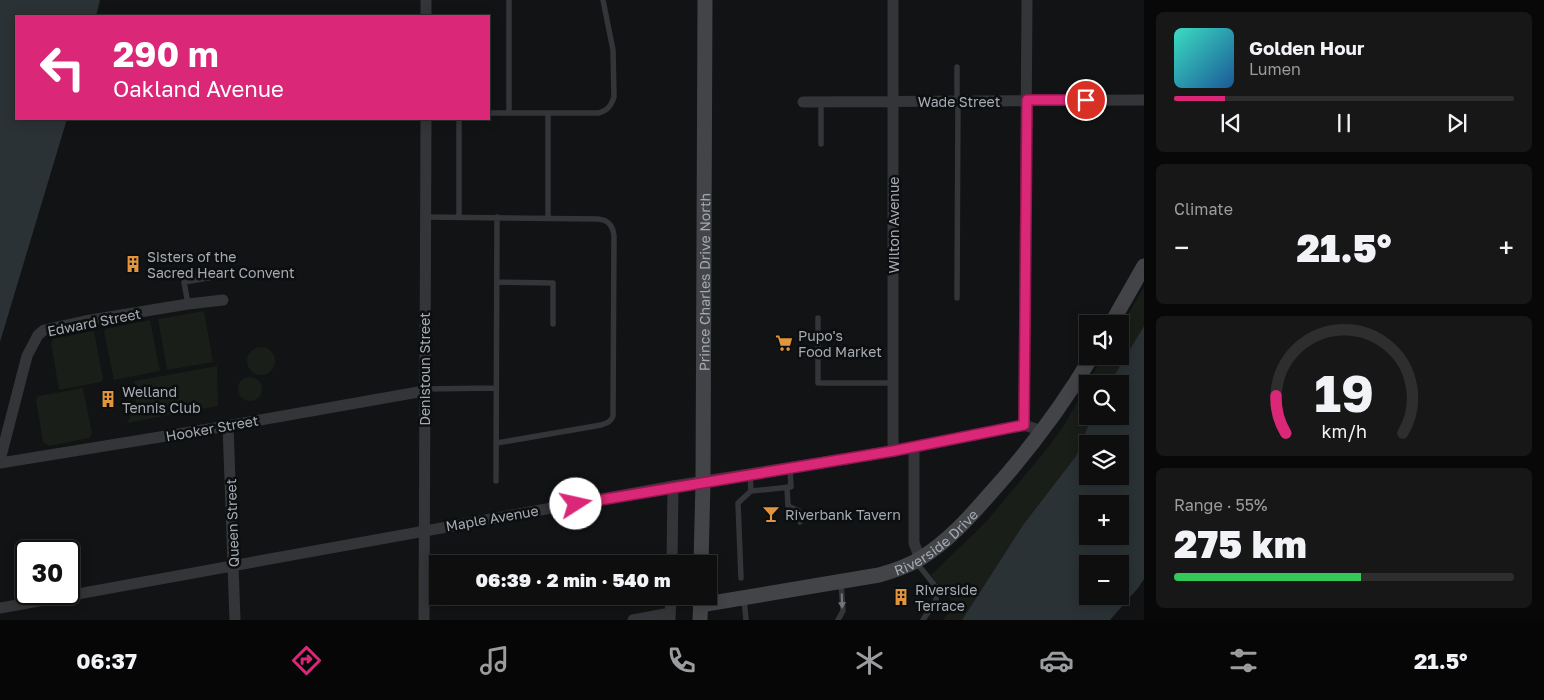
<!DOCTYPE html>
<html lang="en">
<head>
<meta charset="utf-8">
<style>
	:root { --surface:#0e0e0f; --page:#171718; --text:#f1f3f6; --muted:#9b9c9e; --line:#2e2e2f; --accent:#db2777 }
	body { margin:0; font-family:"Golos Text",sans-serif; background:var(--page); color:var(--text); height:100vh; display:flex; flex-direction:column; font-size:19px; white-space:nowrap }
	* { box-sizing:border-box; margin:0 }
	p { font-size:16px; color:var(--muted) }
	.icon { flex:none; width:28px; height:28px; fill:none; stroke:currentColor; stroke-width:2; stroke-linecap:round; stroke-linejoin:round }
	.map { position:relative; flex:1; overflow:hidden }
	.details { display:flex; flex-direction:column; gap:12px; padding:12px; background:#080808; width:400px }
	.details>* { flex:none }
	.top-card { position:absolute; left:15px; top:15px; width:475px; height:105px; border-radius:0px; box-shadow:0 2px 12px #0003,0 0 0 1px var(--line); background:#db2777; color:#fff; overflow:hidden }
	.fabs { position:absolute; left:1079px; top:315px; display:grid; gap:10px }
	.fabs a { display:grid; place-items:center; width:50px; height:50px; border-radius:0px; background:var(--surface); box-shadow:0 2px 12px #0003,0 0 0 1px var(--line); font-size:25px }
	.speed { position:absolute; left:15px; top:540px; display:flex; gap:10px; font-size:25px; font-weight:700; text-align:center }
	.speed>* { display:grid; place-content:center; width:65px; height:65px; border-radius:50%; background:var(--surface); box-shadow:0 2px 12px #0003,0 0 0 1px var(--line); line-height:1 }
	.speed .limit { border:2px solid #111; border-radius:8px; background:#fff; color:#111 }
	.pin { position:absolute; display:grid; place-items:center; width:42px; height:42px; color:#fff; margin:-21px; border:2px solid #fff; border-radius:50%; box-shadow:0 1px 5px #0007 }
	.me { position:absolute; width:55px; margin:-28px; rotate:80deg; stroke-linejoin:round; filter:drop-shadow(0 0 4px #0008) }
	.turn { display:flex; align-items:center; gap:18px; height:105px; padding:0 15px; font-size:22px }
	.turn .icon { width:65px; height:65px; stroke-width:2.5 }
	.turn b { display:block; font-size:35px; line-height:42px }
	.big { font-size:38px; font-weight:800; line-height:1.1 }
	.details .widget { flex:1; display:flex; flex-direction:column; justify-content:center; gap:8px; min-width:0; padding:0 18px; border-radius:8px; background:var(--page) }
	.details .dial { align-items:center; gap:0 }
	.dial svg { height:130px; overflow:visible; fill:none; stroke:var(--line); stroke-width:7; stroke-linecap:round; text-anchor:middle }
	.dial text { fill:var(--text); stroke:none }
	.song { display:flex; align-items:center; gap:15px }
	.cover { width:60px; height:60px; border-radius:8px; background:linear-gradient(135deg,hsl(170 70% 55%),hsl(210 70% 35%)) }
	.played { height:5px; border-radius:2px; background:linear-gradient(90deg,var(--accent) 15%,var(--line) 15%) }
	.keys { display:flex; justify-content:space-around; direction:ltr }
	.heat { display:flex; justify-content:space-between; align-items:center; font-size:28px; direction:ltr }
	.charge { height:8px; border-radius:4px; background:linear-gradient(90deg,#34c759 55%,var(--line) 0) }
	.trip { position:absolute; left:429px; top:555px; width:288px; height:50px; border-radius:0px; background:var(--surface); box-shadow:0 2px 12px #0003,0 0 0 1px var(--line); font-weight:800; line-height:50px; text-align:center }
	.menu { display:flex; height:80px; justify-content:space-around; align-items:center; background:#060606; color:var(--muted) }
	.menu .icon { width:35px; height:35px }
	.menu .active { color:var(--accent) }
	.menu b { font-size:22px; color:var(--text) }
	main { display:flex; flex:1; min-height:0 }
	.map>svg:first-child { display:block }
	.green { fill:#191e19 }
	.water { fill:#2a3236; fill-rule:evenodd }
	.lines { fill:none; stroke-linecap:round; stroke-linejoin:round }
	.lane { stroke:#343538; stroke-width:5.5 }
	.street { stroke:#343538; stroke-width:11 }
	.secondary { stroke:#424448; stroke-width:15 }
	.oneway { fill:#72767c }
	.route-casing { stroke:#8e194d; stroke-width:12 }
	.route { stroke:#db2777; stroke-width:9 }
	.labels { text-anchor:middle; dominant-baseline:central; stroke-width:5; stroke-linejoin:round; paint-order:stroke }
	.street-label { font-size:14px; fill:#a5abb3; stroke:#0d0e0f }
	.poi-label { font-size:14px; fill:#a5abb3; stroke:#0d0e0f; text-anchor:start }
</style>
</head>
<body>
<main>
<div class="map">
<svg width="1144" height="620" viewBox="0 0 1144 620">
	<rect width="100%" height="100%" fill="#121314"/>
	<path class="green" d="M1144,287V326L1109,384H1088V416H1092L1076,456L1023,525L962,620H943L954,604L931,575L986,522L1050,445L1063,427L1103,356H1120V328Z
		M204,311L213,362L167,370L158,319Z
		M150,320L160,371L114,380L104,332L105,329Z
		M94,331L103,379L101,382L59,390L51,343L53,339Z
		M247 361a14 14 0 1 1 28 0a14 14 0 1 1-28 0Z
		M217,366L218,406L127,423C134,409 140,397 134,381Z
		M238 389a12 12 0 1 1 24 0a12 12 0 1 1-24 0Z
		M83,388L92,433L89,438L49,446L43,442L36,400L38,396Z"/>
	<path class="water" d="M0,0H100L96,16H16V119H67L0,342Z
		M1144,326V579L1138,588L1110,620H962L1023,525L1076,456L1092,416H1120V384H1109ZM1088,444H1120V476H1088ZM1088,504H1120V536H1088ZM1088,564H1120V596H1088Z"/>
	<g class="lines">
		<path class="lane" d="M957,101V67
			M821,102V144
			M489,113H599C608,110 611,106 614,97L613,50L603,0
			M509,113V0
			M459,119V217
			M425,217L598,219C609,220 613,226 614,236L613,416C611,422 607,423 601,425L497,443
			M548,217V113
			M497,282L553,283V324
			M957,298L958,101
			M188,304L184,282L232,274
			M818,318V383H893
			M424,389L496,388
			M750,474L751,491L791,487L790,468
			M496,481L497,217
			M787,487L788,506L799,511L800,522
			M915,561L937,588L936,600L923,620
			M741,578L738,503L751,491
			M744,598L746,620
			M838,620L843,611L841,582"/>
		<path class="street" d="M426,16V0
			M803,102L1144,100
			M228,425L235,620
			M1024,425L1027,0
			M914,447V543L920,559
			M893,451V0
			M0,460L27,356L38,335L44,330L85,321L188,304L223,300
			M0,463L215,428L424,391
			M672,564L673,486
			M0,608L673,486L893,451L1024,425L1042,431
			M670,619L671,596
			M424,620L426,119
			M633,620L670,613"/>
		<g class="secondary">
			<path d="M1111,324L1144,266"/>
			<path id="s1" d="M701,564L703,482L705,0"/>
			<path id="s2" d="M700,605L879,575C893,571 909,566 921,558C947,542 968,519 988,496C1027,453 1062,407 1092,356"/>
			<path d="M700,620L701,596"/>
		</g>
	</g>
	<defs><path id="oneway-solid" d="M-6-.8H1V-3.2L6.5 0L1 3.2V.8H-6Z" transform="scale(1.25)"/></defs>
	<use class="oneway" href="#oneway-solid" transform="translate(842 601) rotate(88)"/>
	<g class="lines">
		<g class="route-casing">
			<path id="route" d="M576,504L893,451L1024,425L1027,100H1086"/>
		</g>
		<use href="#route" class="route"/>
	</g>
	<defs>
		<g id="building-bare" transform="scale(1.35)"><path d="M-4-6H4V6H1V3H-1V6H-4ZM-2.5-4.3h1.7v1.8h-1.7ZM.8-4.3h1.7v1.8H.8ZM-2.5-1h1.7V.8h-1.7ZM.8-1h1.7V.8H.8Z" fill="#e1953e" stroke="#0d0e0f" stroke-width="2.5" paint-order="stroke"/></g>
		<g id="supermarket-bare" transform="scale(1.35)"><path d="M-6-5.5h2.5l.6 2H6L4.5 2H-2.5L-4.4-4H-6ZM-1.5 3.2a1.3 1.3 0 1 0 .1 0ZM3 3.2a1.3 1.3 0 1 0 .1 0Z" fill="#e1953e" stroke="#0d0e0f" stroke-width="2.5" paint-order="stroke"/></g>
		<g id="bar-bare" transform="scale(1.35)"><path d="M-6-5H6L.8 .8V4.5H3.5V6h-7V4.5H-.8V.8Z" fill="#e1953e" stroke="#0d0e0f" stroke-width="2.5" paint-order="stroke"/></g>
	</defs>
	<g fill-rule="evenodd">
		<use href="#building-bare" x="133" y="264"/>
		<use href="#supermarket-bare" x="784" y="343"/>
		<use href="#building-bare" x="108" y="399"/>
		<use href="#bar-bare" x="771" y="514"/>
		<use href="#building-bare" x="901" y="597"/>
	</g>
	<g class="labels">
		<g class="street-label">
			<text x="959" y="101">Wade Street</text>
			<text transform="translate(893 225) rotate(-90)">Wilton Avenue</text>
			<text stroke="none"><textPath href="#s1" startOffset="282">Prince Charles Drive North</textPath></text>
			<text transform="translate(94 322) rotate(-11)">Edward Street</text>
			<text transform="translate(424 369) rotate(-90)">Denistoun Street</text>
			<text transform="translate(212 428) rotate(-10)">Hooker Street</text>
			<text transform="translate(492 518) rotate(-10)">Maple Avenue</text>
			<text transform="translate(232 523) rotate(-92)">Queen Street</text>
			<text stroke="none"><textPath href="#s2" startOffset="248">Riverside Drive</textPath></text>
		</g>
		<g class="poi-label">
			<text x="147" y="256">Sisters of the<tspan x="147" dy="16">Sacred Heart Convent</tspan></text>
			<text x="798" y="335">Pupo's<tspan x="798" dy="16">Food Market</tspan></text>
			<text x="122" y="391">Welland<tspan x="122" dy="16">Tennis Club</tspan></text>
			<text x="785" y="514">Riverbank Tavern</text>
			<text x="915" y="589">Riverside<tspan x="915" dy="16">Terrace</tspan></text>
		</g>
	</g>
</svg>
<div class="fabs">
<a><svg class="icon" aria-label="sound" viewBox="0 0 24 24"><path d="M4 9h4l5-4v14l-5-4H4zM17 9q2 3 0 6"/></svg></a>
<a><svg class="icon" aria-label="search" viewBox="0 0 24 24"><circle cx="10" cy="10" r="6"/><path d="M15 15l6 6"/></svg></a>
<a><svg class="icon" aria-label="layers" viewBox="0 0 24 24"><path d="M12 4l9 5-9 5-9-5zM3 14l9 5 9-5"/></svg></a>
<a>+</a>
<a>−</a>
</div>
<div class="speed"><div class="limit">30</div></div>
<div class="pin" style="left:1086px;top:100px;background:#d93025"><svg class="icon" aria-label="arrive" viewBox="0 0 24 24"><path d="M6 21V4h12l-3 4 3 4H6"/></svg></div>
<svg class="me" style="left:576px;top:504px" viewBox="-20 -20 40 40"><circle r="19" fill="#fff"/><path d="M0-13L10 11 0 6-10 11z" fill="#db2777"/></svg>
<div class="trip">06:39 · 2 min · 540 m</div>
<div class="top-card">
<div class="turn"><svg class="icon" aria-label="left" viewBox="0 0 24 24"><path d="M17 20v-9H6M10 6l-5 5 5 5"/></svg><div><b>290 m</b>Oakland Avenue</div></div>
</div>
</div>
<section class="details">
<div class="widget">
<div class="song"><i class="cover"></i><div><b>Golden Hour</b><p>Lumen</p></div></div>
<div class="played"></div>
<div class="keys"><svg class="icon" aria-label="previous" viewBox="0 0 24 24"><path d="M18 5L8 12l10 7zM5 5v14"/></svg><svg class="icon" aria-label="pause" viewBox="0 0 24 24"><path d="M8 5v14M16 5v14"/></svg><svg class="icon" aria-label="next" viewBox="0 0 24 24"><path d="M6 5l10 7-10 7zM19 5v14"/></svg></div>
</div>
<div class="widget"><p>Climate</p>
<div class="heat"><a>−</a><b class="big">21.5°</b><a>+</a></div>
</div>
<div class="widget dial"><svg viewBox="0 0 100 80">
<path d="M14 69A42 42 0 1 1 86 69"/>
<path d="M14 69A42 42 0 0 1 8 46" stroke="#db2777"/>
<text x="50" y="56" font-size="32" font-weight="700">19</text>
<text x="50" y="72" font-size="11">km/h</text>
</svg></div>
<div class="widget"><p>Range · 55%</p><b class="big">275 km</b><div class="charge"></div></div>
</section>
</main>
<nav class="menu">
<b>06:37</b>
<svg class="icon active" aria-label="directions" viewBox="0 0 24 24"><path d="M12 3l9 9-9 9-9-9zM9 14v-3h6M13 9l2 2-2 2"/></svg>
<svg class="icon" aria-label="music" viewBox="0 0 24 24"><path d="M9 18V5l10-2v13"/><circle cx="6" cy="18" r="3"/><circle cx="16" cy="16" r="3"/></svg>
<svg class="icon" aria-label="phone" viewBox="0 0 24 24"><path d="M5 4h4l2 5-3 2q2 4 5 5l2-3 5 2v4C11 20 4 13 5 4z"/></svg>
<svg class="icon" aria-label="climate" viewBox="0 0 24 24"><path d="M12 3v18M4 7l16 10M4 17L20 7"/></svg>
<svg class="icon" aria-label="car" viewBox="0 0 24 24"><path d="M5 17H2v-5l4-1 3-4h7l3 4 3 1v5h-3M9 17h6M6 11h13"/><circle cx="7" cy="17" r="2"/><circle cx="17" cy="17" r="2"/></svg>
<svg class="icon" aria-label="filters" viewBox="0 0 24 24"><path d="M4 7h16M4 17h16"/><circle cx="9" cy="7" r="2"/><circle cx="15" cy="17" r="2"/></svg>
<b>21.5°</b>
</nav>
</body>
</html>
